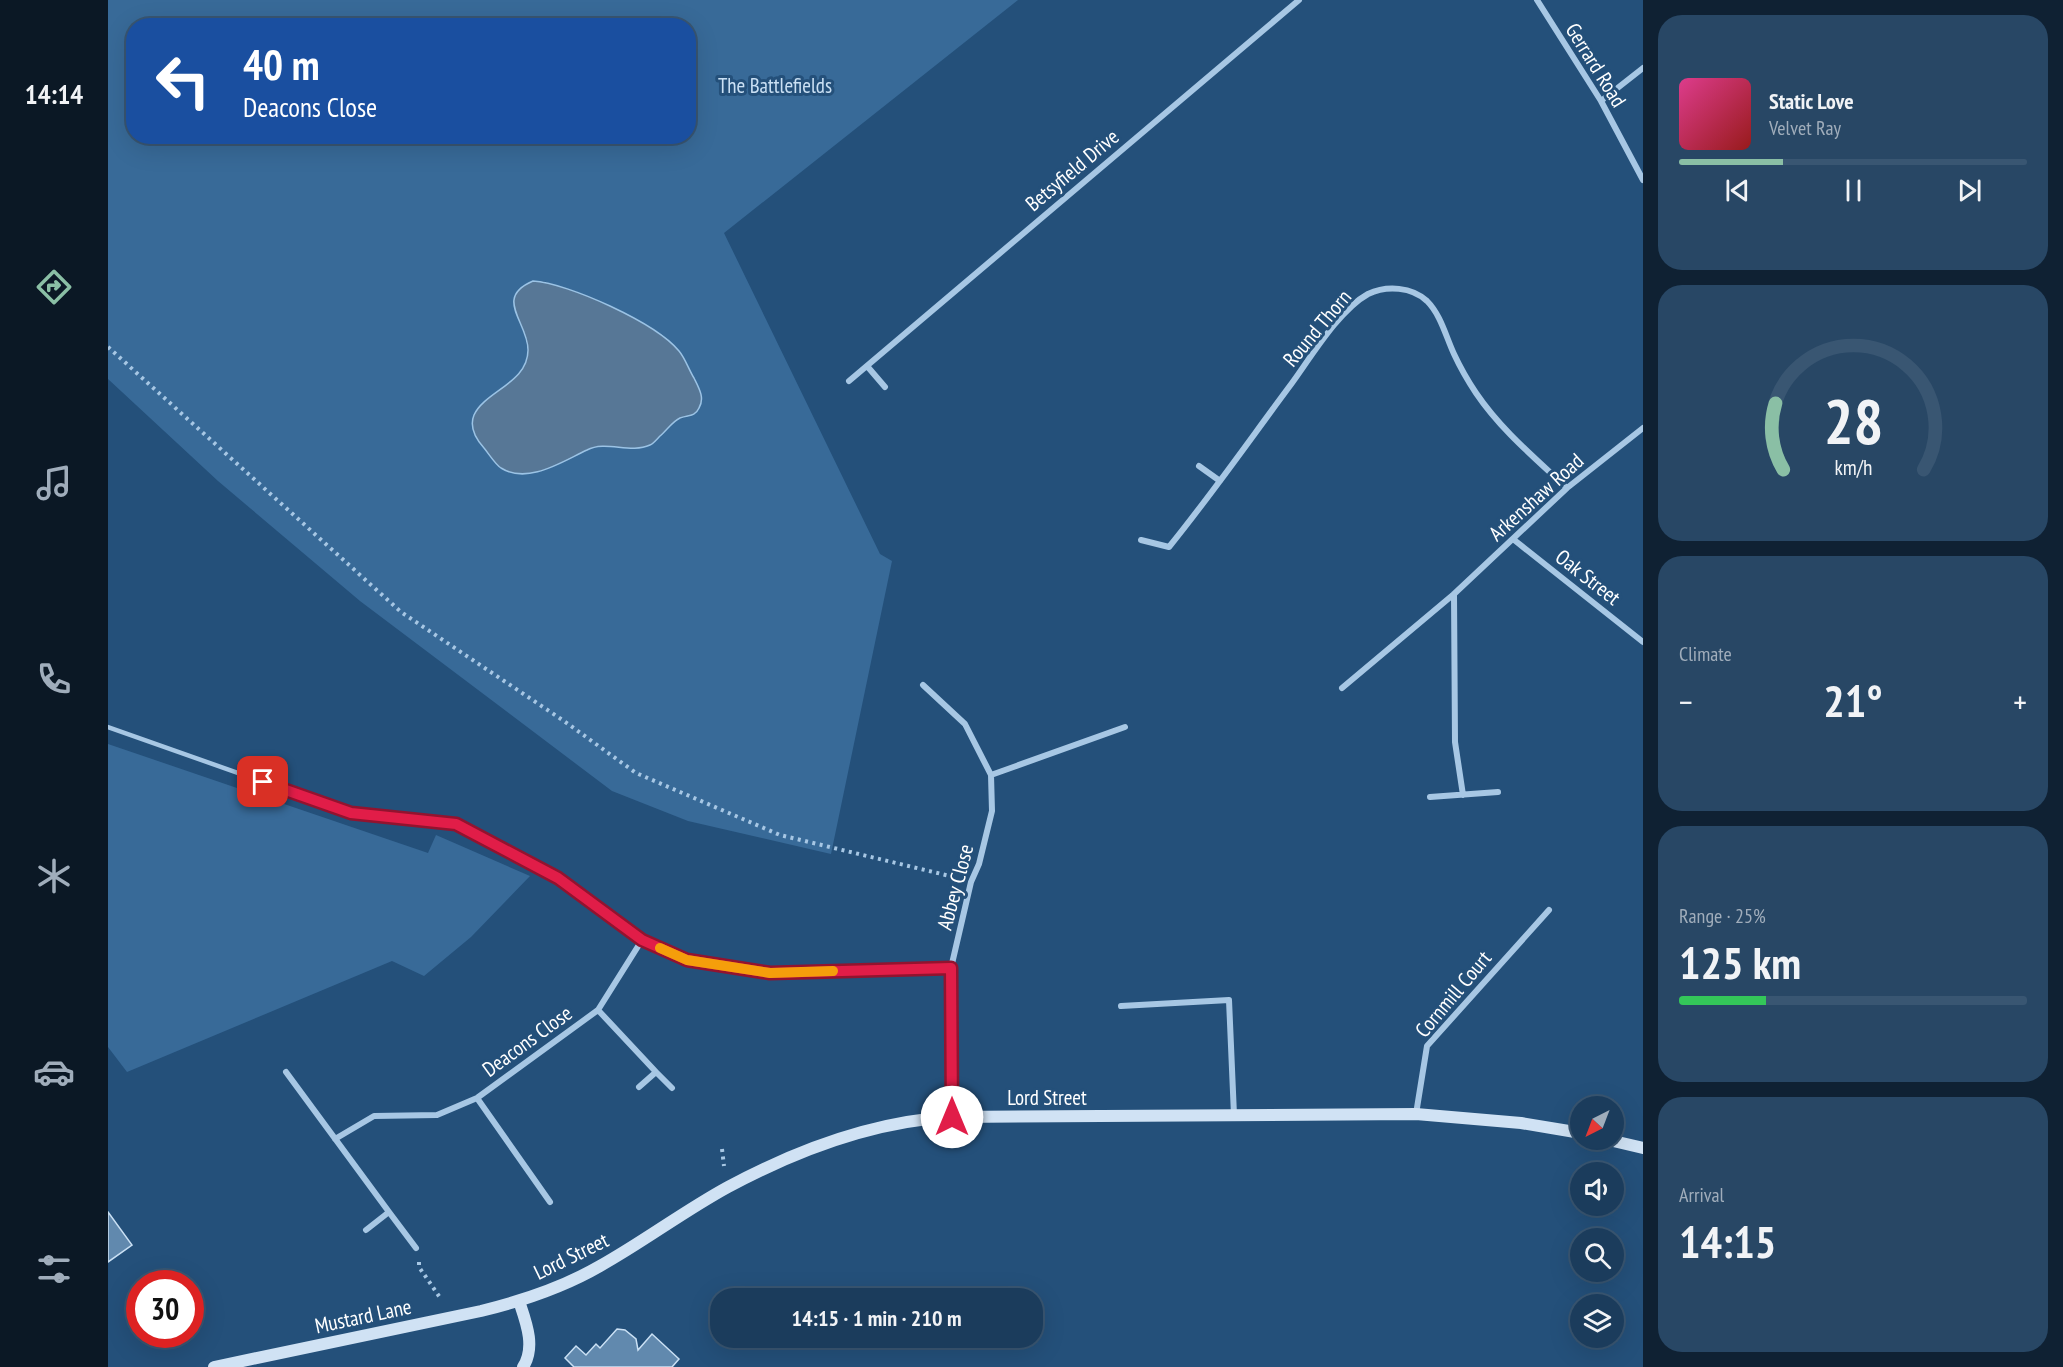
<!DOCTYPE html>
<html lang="en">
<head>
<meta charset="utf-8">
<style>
	:root { --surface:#1b3c5c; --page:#284765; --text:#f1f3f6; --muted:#a0adbb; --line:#395672; --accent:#8abfa5 }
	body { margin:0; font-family:"PT Sans Narrow",sans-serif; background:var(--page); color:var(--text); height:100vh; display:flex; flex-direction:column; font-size:22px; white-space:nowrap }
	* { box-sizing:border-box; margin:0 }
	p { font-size:20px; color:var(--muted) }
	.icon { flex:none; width:33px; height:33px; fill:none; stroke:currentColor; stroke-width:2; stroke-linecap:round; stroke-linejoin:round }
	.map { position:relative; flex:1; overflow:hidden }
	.sheet { display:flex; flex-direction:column; gap:15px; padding:15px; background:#0f2133; width:420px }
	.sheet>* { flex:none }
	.guide { position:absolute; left:18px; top:18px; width:570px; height:126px; border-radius:24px; box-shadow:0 6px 24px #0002,0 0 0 2px var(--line); background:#1a4fa0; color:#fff; overflow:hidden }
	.needle { width:39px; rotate:222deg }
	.fabs { position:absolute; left:1462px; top:1096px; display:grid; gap:12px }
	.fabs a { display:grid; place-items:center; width:54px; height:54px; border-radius:50%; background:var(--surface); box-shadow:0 6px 24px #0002,0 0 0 2px var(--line); font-size:30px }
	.speed { position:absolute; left:18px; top:1270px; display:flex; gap:12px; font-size:30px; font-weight:700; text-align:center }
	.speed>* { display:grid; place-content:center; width:78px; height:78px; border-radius:50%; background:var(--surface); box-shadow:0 6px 24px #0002,0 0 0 2px var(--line); line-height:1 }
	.speed .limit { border:9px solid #d22; background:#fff; color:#111 }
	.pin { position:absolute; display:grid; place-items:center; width:51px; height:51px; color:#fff; margin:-26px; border-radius:12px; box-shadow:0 3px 9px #0006 }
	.me { position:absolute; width:66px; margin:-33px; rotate:0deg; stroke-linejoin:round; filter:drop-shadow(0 0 4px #0008) }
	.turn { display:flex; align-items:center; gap:21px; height:126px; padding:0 18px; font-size:27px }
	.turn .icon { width:78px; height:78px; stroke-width:2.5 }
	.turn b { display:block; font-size:42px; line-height:51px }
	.big { font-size:45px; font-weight:800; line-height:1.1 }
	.sheet .card { flex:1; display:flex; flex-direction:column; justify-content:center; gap:9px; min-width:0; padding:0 21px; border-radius:24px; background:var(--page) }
	.sheet .dial { align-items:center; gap:0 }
	.dial svg { height:156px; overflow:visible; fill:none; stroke:var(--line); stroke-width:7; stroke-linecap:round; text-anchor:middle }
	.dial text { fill:var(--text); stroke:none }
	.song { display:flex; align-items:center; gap:18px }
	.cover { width:72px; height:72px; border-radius:9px; background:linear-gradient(135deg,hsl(330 70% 55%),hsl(0 70% 35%)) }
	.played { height:6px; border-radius:3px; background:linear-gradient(90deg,var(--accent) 30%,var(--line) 30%) }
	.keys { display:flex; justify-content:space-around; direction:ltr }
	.heat { display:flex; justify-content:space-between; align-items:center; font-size:33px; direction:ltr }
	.charge { height:9px; border-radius:4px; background:linear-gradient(90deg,#34c759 25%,var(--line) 0) }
	.trip { position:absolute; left:602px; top:1288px; width:333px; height:60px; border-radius:24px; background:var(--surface); box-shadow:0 6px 24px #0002,0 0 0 2px var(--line); font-weight:800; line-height:60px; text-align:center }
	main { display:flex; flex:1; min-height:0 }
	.menu { display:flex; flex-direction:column; width:108px; justify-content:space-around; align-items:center; background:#0b1825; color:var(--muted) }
	.menu .icon { width:42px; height:42px }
	.menu .active { color:var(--accent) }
	.menu b { font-size:27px; color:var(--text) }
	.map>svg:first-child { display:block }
	.green { fill:#386a98; fill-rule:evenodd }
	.water { fill:#577796; stroke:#9bc3e5; stroke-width:1.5 }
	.building { fill:#6189ae; stroke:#cae0f4; stroke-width:1.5 }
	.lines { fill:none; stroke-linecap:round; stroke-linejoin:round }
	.path { stroke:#a7c7e4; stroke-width:4; stroke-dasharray:3 4.5; stroke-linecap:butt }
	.lane { stroke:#a7c7e4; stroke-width:4.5 }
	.street { stroke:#a7c7e4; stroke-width:6 }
	.secondary { stroke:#d0e2f4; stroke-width:12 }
	.route-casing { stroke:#92132f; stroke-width:15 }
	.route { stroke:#e11d48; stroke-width:10 }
	.slow { stroke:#f59e0b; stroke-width:10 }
	.labels { text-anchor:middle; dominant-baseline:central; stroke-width:6; stroke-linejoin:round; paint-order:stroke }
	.street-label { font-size:21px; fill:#fff; stroke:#24507a }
	.park-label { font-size:21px; fill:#cae0f4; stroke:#24507a }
</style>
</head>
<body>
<main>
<nav class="menu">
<b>14:14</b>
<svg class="icon active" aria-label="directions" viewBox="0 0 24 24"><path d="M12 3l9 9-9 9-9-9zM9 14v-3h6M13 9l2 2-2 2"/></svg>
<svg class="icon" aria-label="music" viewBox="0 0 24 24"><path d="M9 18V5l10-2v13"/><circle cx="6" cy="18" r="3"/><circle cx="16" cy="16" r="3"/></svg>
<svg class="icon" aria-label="phone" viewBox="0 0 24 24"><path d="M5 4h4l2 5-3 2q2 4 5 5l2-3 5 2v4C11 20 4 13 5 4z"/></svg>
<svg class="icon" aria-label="climate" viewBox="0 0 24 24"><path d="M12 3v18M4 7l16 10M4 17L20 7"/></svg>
<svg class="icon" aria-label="car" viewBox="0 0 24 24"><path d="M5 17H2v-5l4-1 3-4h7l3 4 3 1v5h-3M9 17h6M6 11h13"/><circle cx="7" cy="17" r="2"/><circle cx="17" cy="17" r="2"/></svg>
<svg class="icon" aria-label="filters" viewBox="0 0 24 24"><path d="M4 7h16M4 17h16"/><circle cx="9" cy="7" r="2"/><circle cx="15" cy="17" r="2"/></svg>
</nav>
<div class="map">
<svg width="1535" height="1367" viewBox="0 0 1535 1367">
	<rect width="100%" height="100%" fill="#24507a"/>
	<path class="green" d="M0,0H910L616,233L772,554L784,561L723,854L580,821L504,791L252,601L110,481L0,379ZM26,26H580V136H26ZM435,281L472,293L536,324L555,335L584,416L571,419L541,445L521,448L502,446L482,448L430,472L379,401C395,387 423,371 419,347C417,333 410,319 406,306Z
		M0,744L320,853L328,835L422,876L363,937L316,976L284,961L19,1072L0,1047Z"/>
	<path class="water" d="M425,281C460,283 548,323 571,351C577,358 581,370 586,378C591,388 597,398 591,408C587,417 580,415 572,418C565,421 558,431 552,436C549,439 545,444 542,445C522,454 498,440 479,450C455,461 420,485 393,468C387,464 381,454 376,448C368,439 361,427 366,415C377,391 420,383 420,350C420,322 385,298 425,281Z"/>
	<path class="building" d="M0,1212L24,1245L0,1262Z
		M509,1329L517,1330L528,1339L530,1350L544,1334L571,1359L564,1367H466L457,1358L468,1346L478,1355L488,1344L492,1348Z"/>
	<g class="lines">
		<path class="path" d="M0,347L293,612L456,721L528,773L672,835L846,877
			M614,1149L616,1166
			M311,1262V1267L333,1299"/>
		<path class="lane" d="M0,727L243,813L348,824L450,878"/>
		<path class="street" d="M1429,0L1493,101L1535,180
			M1493,101L1535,68
			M759,366L777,387
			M741,381L1191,0
			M1091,466L1112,481
			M1405,539L1535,642
			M1033,540L1061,547C1104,494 1143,438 1184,383C1203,357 1231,310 1260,294C1279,285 1304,287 1319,301C1333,315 1338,337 1346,354C1352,367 1360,381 1368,393C1393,430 1427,458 1459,488
			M1346,594L1347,742L1355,795
			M815,685L857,724L883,775L884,811L871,864L863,882L843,968L844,1117
			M1234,688L1346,594L1459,488L1535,428
			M883,775L1017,727
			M1322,797L1390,792
			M450,878L534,940L579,960L662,973L843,968
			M1013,1006L1121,1000L1126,1115
			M490,1010L548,1072
			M178,1072L281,1212L258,1230
			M531,1087L548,1072L564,1088
			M369,1098L442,1202
			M1308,1114L1319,1046L1441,910
			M227,1139L266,1116L329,1115L369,1098L490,1010L534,940
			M281,1212L308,1248"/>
		<path class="secondary" d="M1501,1140L1535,1148
			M411,1301C418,1322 428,1347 415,1367
			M106,1367L373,1311C414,1301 454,1288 492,1266C535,1242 576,1211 620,1187C689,1150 765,1121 844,1117L1308,1114L1413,1123L1473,1133"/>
	</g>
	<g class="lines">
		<g class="route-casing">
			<path id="route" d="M155,782L243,813L348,824L450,878L534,940L579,960L662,973L843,968L844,1117"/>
		</g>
		<use href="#route" class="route"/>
		<path class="slow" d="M552,948L579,960L662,973L725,971"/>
	</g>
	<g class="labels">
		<g class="street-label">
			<text transform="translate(1488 65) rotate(58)">Gerrard Road</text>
			<text transform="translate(964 170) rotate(-40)">Betsyfield Drive</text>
			<text transform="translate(1209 328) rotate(-50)">Round Thorn</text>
			<text transform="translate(1428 497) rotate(-42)">Arkenshaw Road</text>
			<text transform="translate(1480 577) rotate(38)">Oak Street</text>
			<text transform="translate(847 887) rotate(-75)">Abbey Close</text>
			<text transform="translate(1345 994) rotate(-50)">Cornmill Court</text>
			<text transform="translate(419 1041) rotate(-36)">Deacons Close</text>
			<text x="939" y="1097">Lord Street</text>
			<text transform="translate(463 1256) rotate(-26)">Lord Street</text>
			<text transform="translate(255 1316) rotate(-12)">Mustard Lane</text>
		</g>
		<g class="park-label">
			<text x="667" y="85">The Battlefields</text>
		</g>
	</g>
</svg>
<div class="fabs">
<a><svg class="needle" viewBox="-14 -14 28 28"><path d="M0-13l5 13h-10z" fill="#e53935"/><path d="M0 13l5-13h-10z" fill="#a0adbb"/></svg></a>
<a><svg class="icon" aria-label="sound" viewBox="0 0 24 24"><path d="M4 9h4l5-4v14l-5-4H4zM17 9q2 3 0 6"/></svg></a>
<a><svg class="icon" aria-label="search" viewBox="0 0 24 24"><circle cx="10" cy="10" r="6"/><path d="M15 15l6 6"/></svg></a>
<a><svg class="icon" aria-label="layers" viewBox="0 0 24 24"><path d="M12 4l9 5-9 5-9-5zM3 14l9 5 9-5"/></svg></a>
</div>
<div class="speed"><div class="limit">30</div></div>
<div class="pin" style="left:155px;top:782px;background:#d93025"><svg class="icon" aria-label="arrive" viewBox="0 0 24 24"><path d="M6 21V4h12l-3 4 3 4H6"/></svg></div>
<svg class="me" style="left:844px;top:1117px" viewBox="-20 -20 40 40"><circle r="19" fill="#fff"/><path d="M0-13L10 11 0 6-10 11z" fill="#e11d48"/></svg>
<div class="trip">14:15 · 1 min · 210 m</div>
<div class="guide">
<div class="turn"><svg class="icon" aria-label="left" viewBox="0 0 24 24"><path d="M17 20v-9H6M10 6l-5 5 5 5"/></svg><div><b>40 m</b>Deacons Close</div></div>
</div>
</div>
<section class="sheet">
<div class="card">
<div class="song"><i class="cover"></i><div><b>Static Love</b><p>Velvet Ray</p></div></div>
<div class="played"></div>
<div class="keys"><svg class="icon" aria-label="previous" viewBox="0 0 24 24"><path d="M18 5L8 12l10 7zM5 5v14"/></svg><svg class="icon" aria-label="pause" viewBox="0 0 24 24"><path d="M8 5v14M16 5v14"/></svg><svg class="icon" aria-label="next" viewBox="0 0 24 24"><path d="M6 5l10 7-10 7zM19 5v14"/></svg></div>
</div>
<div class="card dial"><svg viewBox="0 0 100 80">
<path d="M14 69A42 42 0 1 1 86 69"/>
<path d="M14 69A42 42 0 0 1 10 35" stroke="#8abfa5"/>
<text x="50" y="56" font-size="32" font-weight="700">28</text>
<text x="50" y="72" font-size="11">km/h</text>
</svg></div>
<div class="card"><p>Climate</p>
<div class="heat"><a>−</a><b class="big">21°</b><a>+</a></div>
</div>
<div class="card"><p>Range · 25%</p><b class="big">125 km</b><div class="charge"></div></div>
<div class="card"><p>Arrival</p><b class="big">14:15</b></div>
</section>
</main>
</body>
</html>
